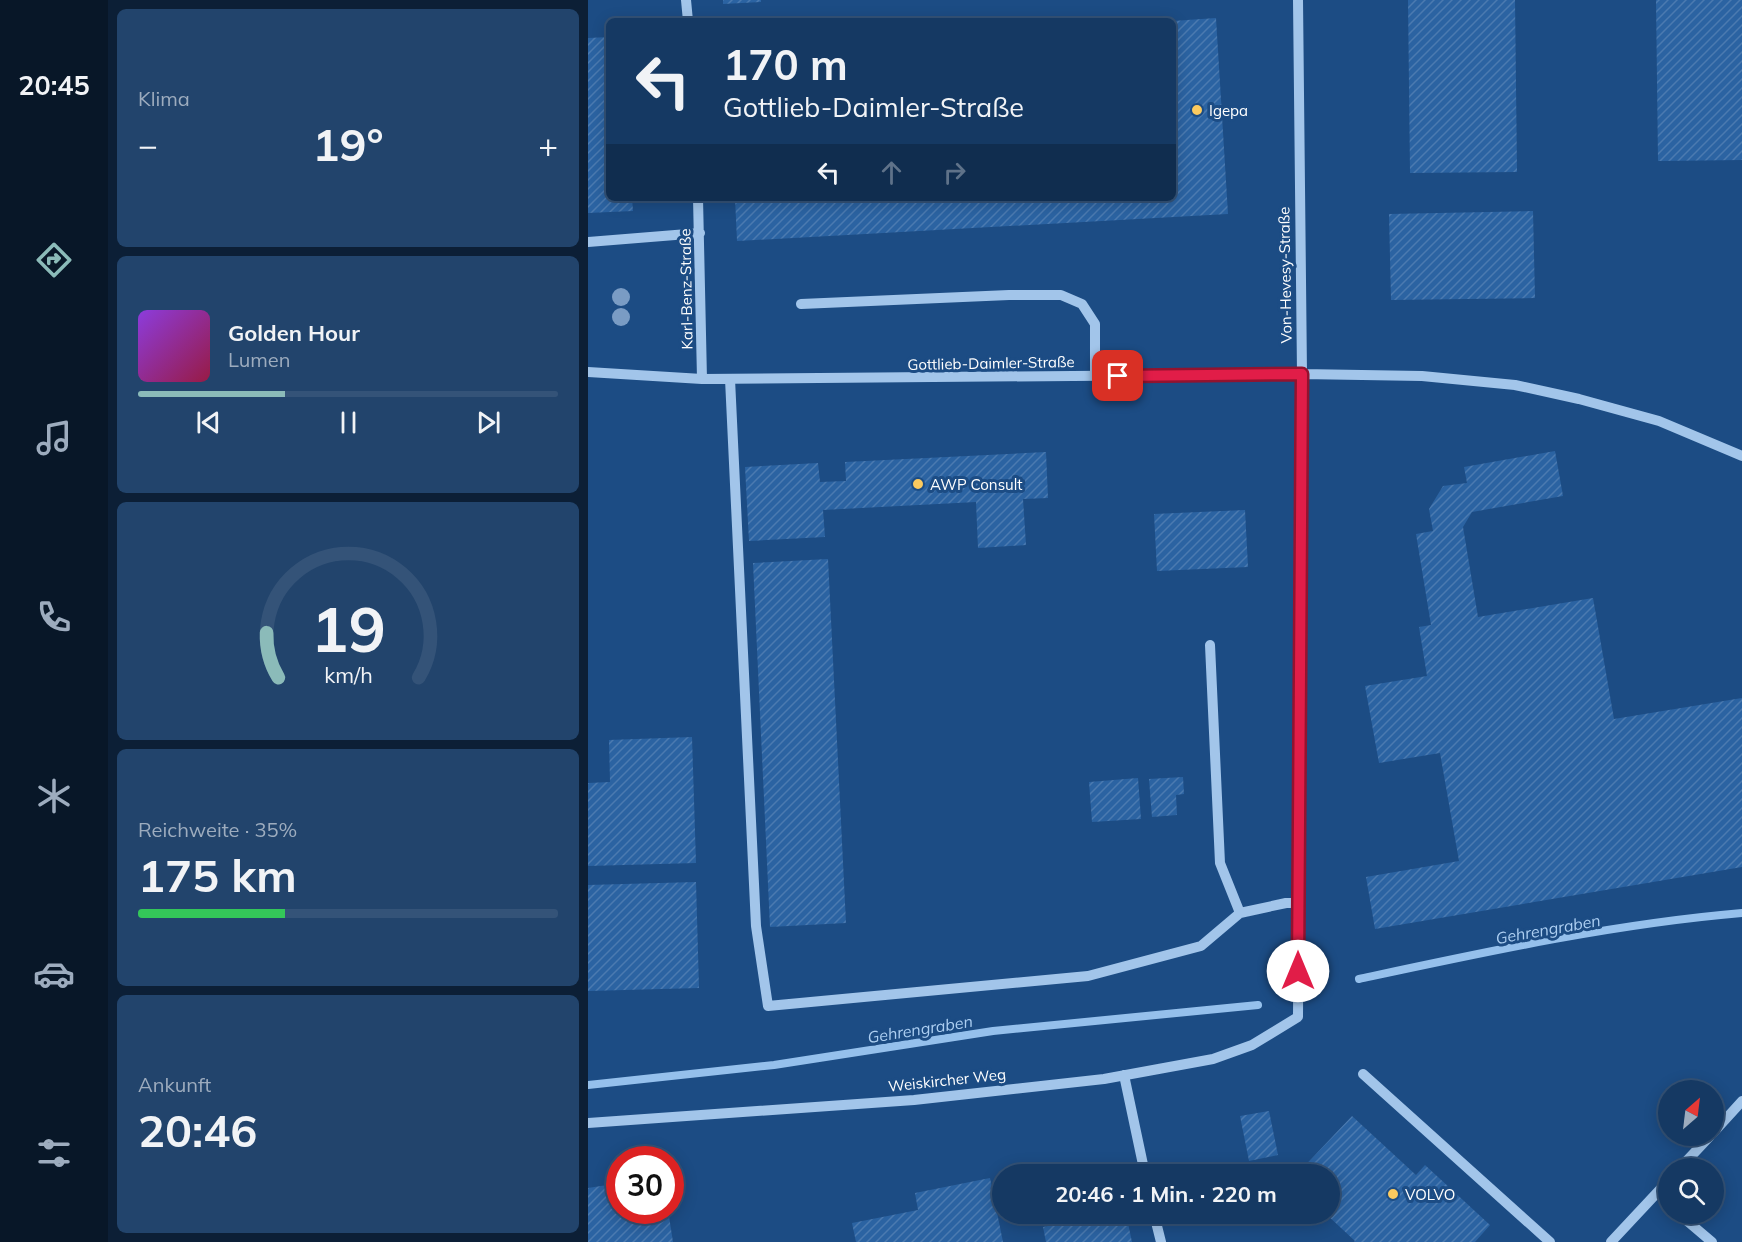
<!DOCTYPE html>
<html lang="de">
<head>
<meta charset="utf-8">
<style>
	:root { --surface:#153963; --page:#22446c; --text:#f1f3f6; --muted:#9dacbe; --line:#345378; --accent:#8bbbb9 }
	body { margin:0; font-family:Mulish,sans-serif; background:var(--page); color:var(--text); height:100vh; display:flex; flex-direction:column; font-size:22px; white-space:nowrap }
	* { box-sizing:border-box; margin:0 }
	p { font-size:20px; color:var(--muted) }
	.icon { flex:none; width:33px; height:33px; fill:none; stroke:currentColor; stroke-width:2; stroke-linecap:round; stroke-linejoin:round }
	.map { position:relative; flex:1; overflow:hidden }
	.details { display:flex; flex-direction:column; gap:9px; padding:9px; background:#0c1f36; width:480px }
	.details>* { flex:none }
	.banner { position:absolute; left:18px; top:18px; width:570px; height:183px; border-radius:9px; box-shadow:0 3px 15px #0003,0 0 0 2px var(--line); background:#153963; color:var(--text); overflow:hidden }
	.needle { width:39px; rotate:28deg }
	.buttons { position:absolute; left:1070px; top:1080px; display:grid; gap:12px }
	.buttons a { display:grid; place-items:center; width:66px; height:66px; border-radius:50%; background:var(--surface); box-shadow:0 3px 15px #0003,0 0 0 2px var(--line); font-size:30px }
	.speed { position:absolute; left:18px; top:1146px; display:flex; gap:12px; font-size:30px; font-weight:700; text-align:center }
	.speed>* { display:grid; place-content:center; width:78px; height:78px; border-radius:50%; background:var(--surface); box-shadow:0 3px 15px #0003,0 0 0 2px var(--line); line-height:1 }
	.speed .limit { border:9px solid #d22; background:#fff; color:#111 }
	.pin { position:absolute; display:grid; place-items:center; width:51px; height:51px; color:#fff; margin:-26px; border-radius:12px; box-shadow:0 3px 9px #0006 }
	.me { position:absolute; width:66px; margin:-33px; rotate:0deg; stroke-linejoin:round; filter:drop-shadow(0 0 4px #0008) }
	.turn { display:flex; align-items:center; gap:21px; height:126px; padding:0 18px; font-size:27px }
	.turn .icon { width:78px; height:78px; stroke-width:2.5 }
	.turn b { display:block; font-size:42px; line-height:51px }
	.lanes { display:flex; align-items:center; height:57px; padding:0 18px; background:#0003; justify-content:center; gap:30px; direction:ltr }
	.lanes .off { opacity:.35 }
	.big { font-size:45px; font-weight:700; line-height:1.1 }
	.details .tile { flex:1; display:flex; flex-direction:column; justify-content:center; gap:9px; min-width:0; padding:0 21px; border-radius:9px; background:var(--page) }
	.details .dial { align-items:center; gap:0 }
	.dial svg { height:156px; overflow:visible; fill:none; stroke:var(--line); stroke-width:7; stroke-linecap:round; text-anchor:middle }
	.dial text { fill:var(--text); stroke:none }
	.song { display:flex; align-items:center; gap:18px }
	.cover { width:72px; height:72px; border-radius:9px; background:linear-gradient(135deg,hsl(270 70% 55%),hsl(340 70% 35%)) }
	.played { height:6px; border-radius:3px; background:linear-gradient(90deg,var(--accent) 35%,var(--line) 35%) }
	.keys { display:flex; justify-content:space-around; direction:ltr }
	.heat { display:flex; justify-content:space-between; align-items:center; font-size:33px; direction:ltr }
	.charge { height:9px; border-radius:4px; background:linear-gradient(90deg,#34c759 35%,var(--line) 0) }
	.trip { position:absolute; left:404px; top:1164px; width:348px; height:60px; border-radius:30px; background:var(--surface); box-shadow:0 3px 15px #0003,0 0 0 2px var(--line); font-weight:700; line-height:60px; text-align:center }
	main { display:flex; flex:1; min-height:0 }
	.menu { display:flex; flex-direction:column; width:108px; justify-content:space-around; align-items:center; background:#081728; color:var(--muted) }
	.menu .icon { width:42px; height:42px }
	.menu .selected { color:var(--accent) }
	.menu b { font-size:27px; color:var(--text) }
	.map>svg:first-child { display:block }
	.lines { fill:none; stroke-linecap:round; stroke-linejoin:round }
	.stream { stroke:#95c0ec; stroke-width:8 }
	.building { fill:url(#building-hatch) }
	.minor { stroke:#a2c5ea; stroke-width:10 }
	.tree { fill:#7a9cc4 }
	.route-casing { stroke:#92132f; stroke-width:15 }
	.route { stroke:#e11d48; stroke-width:10 }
	.poi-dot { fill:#fbca5f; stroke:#1c4c84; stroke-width:2 }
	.labels { text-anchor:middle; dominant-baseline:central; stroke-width:6; stroke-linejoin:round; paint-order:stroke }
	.poi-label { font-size:15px; fill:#fff; stroke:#1c4c84; text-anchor:start }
	.street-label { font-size:15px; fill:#fff; stroke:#1c4c84 }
	.water-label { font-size:16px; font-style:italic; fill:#adcff2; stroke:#1c4c84 }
</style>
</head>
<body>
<main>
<nav class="menu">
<b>20:45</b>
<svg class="icon selected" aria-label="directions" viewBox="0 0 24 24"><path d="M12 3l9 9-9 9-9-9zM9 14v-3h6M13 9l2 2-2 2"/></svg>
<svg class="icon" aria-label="music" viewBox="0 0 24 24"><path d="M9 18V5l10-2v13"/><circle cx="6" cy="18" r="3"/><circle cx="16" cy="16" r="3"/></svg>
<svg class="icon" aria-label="phone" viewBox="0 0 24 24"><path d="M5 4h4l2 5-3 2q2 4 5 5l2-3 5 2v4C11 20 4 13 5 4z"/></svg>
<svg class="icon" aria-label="climate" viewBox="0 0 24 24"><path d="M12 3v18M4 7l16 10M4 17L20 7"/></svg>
<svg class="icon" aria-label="car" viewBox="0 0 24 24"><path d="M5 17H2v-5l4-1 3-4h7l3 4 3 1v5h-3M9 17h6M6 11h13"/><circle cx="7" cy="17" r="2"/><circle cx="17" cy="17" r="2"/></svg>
<svg class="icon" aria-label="filters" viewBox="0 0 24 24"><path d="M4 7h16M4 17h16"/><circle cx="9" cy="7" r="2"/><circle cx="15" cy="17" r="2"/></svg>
</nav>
<section class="details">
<div class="tile"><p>Klima</p>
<div class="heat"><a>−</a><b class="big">19°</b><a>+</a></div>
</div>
<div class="tile">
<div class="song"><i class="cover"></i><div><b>Golden Hour</b><p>Lumen</p></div></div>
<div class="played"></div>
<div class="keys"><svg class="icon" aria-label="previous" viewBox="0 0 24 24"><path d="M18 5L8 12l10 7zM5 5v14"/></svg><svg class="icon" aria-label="pause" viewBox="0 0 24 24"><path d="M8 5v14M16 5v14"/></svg><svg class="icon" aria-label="next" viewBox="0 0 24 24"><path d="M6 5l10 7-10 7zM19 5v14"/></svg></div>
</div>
<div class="tile dial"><svg viewBox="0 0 100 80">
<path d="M14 69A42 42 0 1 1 86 69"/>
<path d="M14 69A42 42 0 0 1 8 46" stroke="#8bbbb9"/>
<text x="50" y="56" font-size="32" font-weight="700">19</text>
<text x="50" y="72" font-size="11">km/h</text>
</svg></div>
<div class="tile"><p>Reichweite · 35%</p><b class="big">175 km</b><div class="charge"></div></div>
<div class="tile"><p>Ankunft</p><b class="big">20:46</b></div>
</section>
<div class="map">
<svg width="1154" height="1242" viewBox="0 0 1154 1242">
	<defs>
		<pattern id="building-hatch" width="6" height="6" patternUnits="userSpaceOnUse" patternTransform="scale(1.5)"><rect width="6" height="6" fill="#2b63a2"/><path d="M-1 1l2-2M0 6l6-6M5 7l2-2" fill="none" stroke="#4b7ab0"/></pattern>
	</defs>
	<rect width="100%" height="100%" fill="#1c4c84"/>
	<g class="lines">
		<path class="stream" d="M771,979C897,952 1025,924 1154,913
			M0,1085L186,1065L405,1031L670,1005"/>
	</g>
	<path class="building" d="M135,0H173V2L135,4Z
		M820,0H927L929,172L822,173Z
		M1068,0H1154V160L1070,161Z
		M628,18L640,214L149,241L147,198H585V21Z
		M21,37V198H44L45,211L0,213V38Z
		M945,211L947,298L803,300L801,214Z
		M967,451L975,496L884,512L875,527L890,617L1005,598L1026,719L1154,698V867L787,929L778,877L871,861L852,753L791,763L777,686L839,676L831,627L843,625L828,534L845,531L841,509L855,486L879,483L876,467Z
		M458,452L460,498L435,499L438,545L390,548L388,502L235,510L237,537L161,541L157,467L230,463L232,482L258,481L257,462Z
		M657,510L660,567L569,571L566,514Z
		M240,559L258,923L182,927L165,563Z
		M104,737L108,863L0,866V783L22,782L21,740Z
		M595,777L596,794L588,795L589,815L564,817L561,779Z
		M550,778L553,819L504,822L501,782Z
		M108,882L111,988L0,991V885Z
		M681,1111L690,1155L661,1161L652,1116Z
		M764,1116L828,1175L837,1165L902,1225L887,1242H766L767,1241L738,1214H741V1174H709Z
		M402,1178L415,1242H268L264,1223L330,1210L327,1193Z
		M32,1183V1210H80L85,1242H0V1188Z
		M519,1214H538L544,1242H458L455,1227Z"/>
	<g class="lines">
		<path class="minor" d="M98,0L100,21
			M110,198L114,379
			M0,242L112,233
			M213,304L421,295H473L494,304L507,324V376
			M0,372L114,379L714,374L834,376L927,385L991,399L1071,421L1154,456
			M142,379L168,926L180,1006L500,976L613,946L652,913L698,903H710
			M622,645L632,863L652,913
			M775,1074L962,1242
			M536,1075L557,1174
			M0,1123L326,1100L516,1079L625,1059L664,1045L710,1017L714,374L710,0
			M1125,1133L1154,1101
			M1092,1168L1122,1136
			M1070,1192L1080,1203
			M566,1214L573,1242
			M1091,1214L1124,1242
			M1023,1242L1080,1181"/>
	</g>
	<g class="tree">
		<circle cx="33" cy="297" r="9"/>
		<circle cx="33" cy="317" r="9"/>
	</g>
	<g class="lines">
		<g class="route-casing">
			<path id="route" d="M530,376L714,374L710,971"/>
		</g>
		<use href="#route" class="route"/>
	</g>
	<g class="poi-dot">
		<circle cx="609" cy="110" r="6"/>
		<circle cx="330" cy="484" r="6"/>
		<circle cx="805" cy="1194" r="6"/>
	</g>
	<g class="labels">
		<g class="poi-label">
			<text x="621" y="110">Igepa</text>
			<text x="342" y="484">AWP Consult</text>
			<text x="817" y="1194">VOLVO</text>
		</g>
		<g class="street-label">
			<text transform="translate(697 275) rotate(-91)">Von-Hevesy-Straße</text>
			<text transform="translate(98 289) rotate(-91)">Karl-Benz-Straße</text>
			<text transform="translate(403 363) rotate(-1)">Gottlieb-Daimler-Straße</text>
			<text transform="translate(359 1080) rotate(-6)">Weiskircher Weg</text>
		</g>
		<g class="water-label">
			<text transform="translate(960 929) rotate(-10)">Gehrengraben</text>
			<text transform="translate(332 1029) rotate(-9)">Gehrengraben</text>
		</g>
	</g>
</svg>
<div class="buttons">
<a><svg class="needle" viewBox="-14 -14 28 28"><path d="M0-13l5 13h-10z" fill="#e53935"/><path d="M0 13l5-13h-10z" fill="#9dacbe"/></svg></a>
<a><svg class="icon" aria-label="search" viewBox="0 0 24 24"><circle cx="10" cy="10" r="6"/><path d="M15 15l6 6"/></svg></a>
</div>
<div class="speed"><div class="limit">30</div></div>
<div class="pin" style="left:530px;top:376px;background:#d93025"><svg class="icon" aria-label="arrive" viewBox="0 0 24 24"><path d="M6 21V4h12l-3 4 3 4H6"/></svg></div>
<svg class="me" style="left:710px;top:971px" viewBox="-20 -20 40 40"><circle r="19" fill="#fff"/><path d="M0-13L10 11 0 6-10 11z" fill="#e11d48"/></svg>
<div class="trip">20:46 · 1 Min. · 220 m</div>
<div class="banner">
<div class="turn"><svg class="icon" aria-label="left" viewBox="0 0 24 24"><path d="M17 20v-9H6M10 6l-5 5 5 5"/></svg><div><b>170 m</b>Gottlieb-Daimler-Straße</div></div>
<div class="lanes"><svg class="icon" aria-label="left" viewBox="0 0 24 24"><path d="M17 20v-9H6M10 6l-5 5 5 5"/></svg><svg class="icon off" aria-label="ahead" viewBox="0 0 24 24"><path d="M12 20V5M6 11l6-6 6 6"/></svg><svg class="icon off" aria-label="right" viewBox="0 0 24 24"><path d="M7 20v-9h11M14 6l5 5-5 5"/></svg></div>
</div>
</div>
</main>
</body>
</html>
